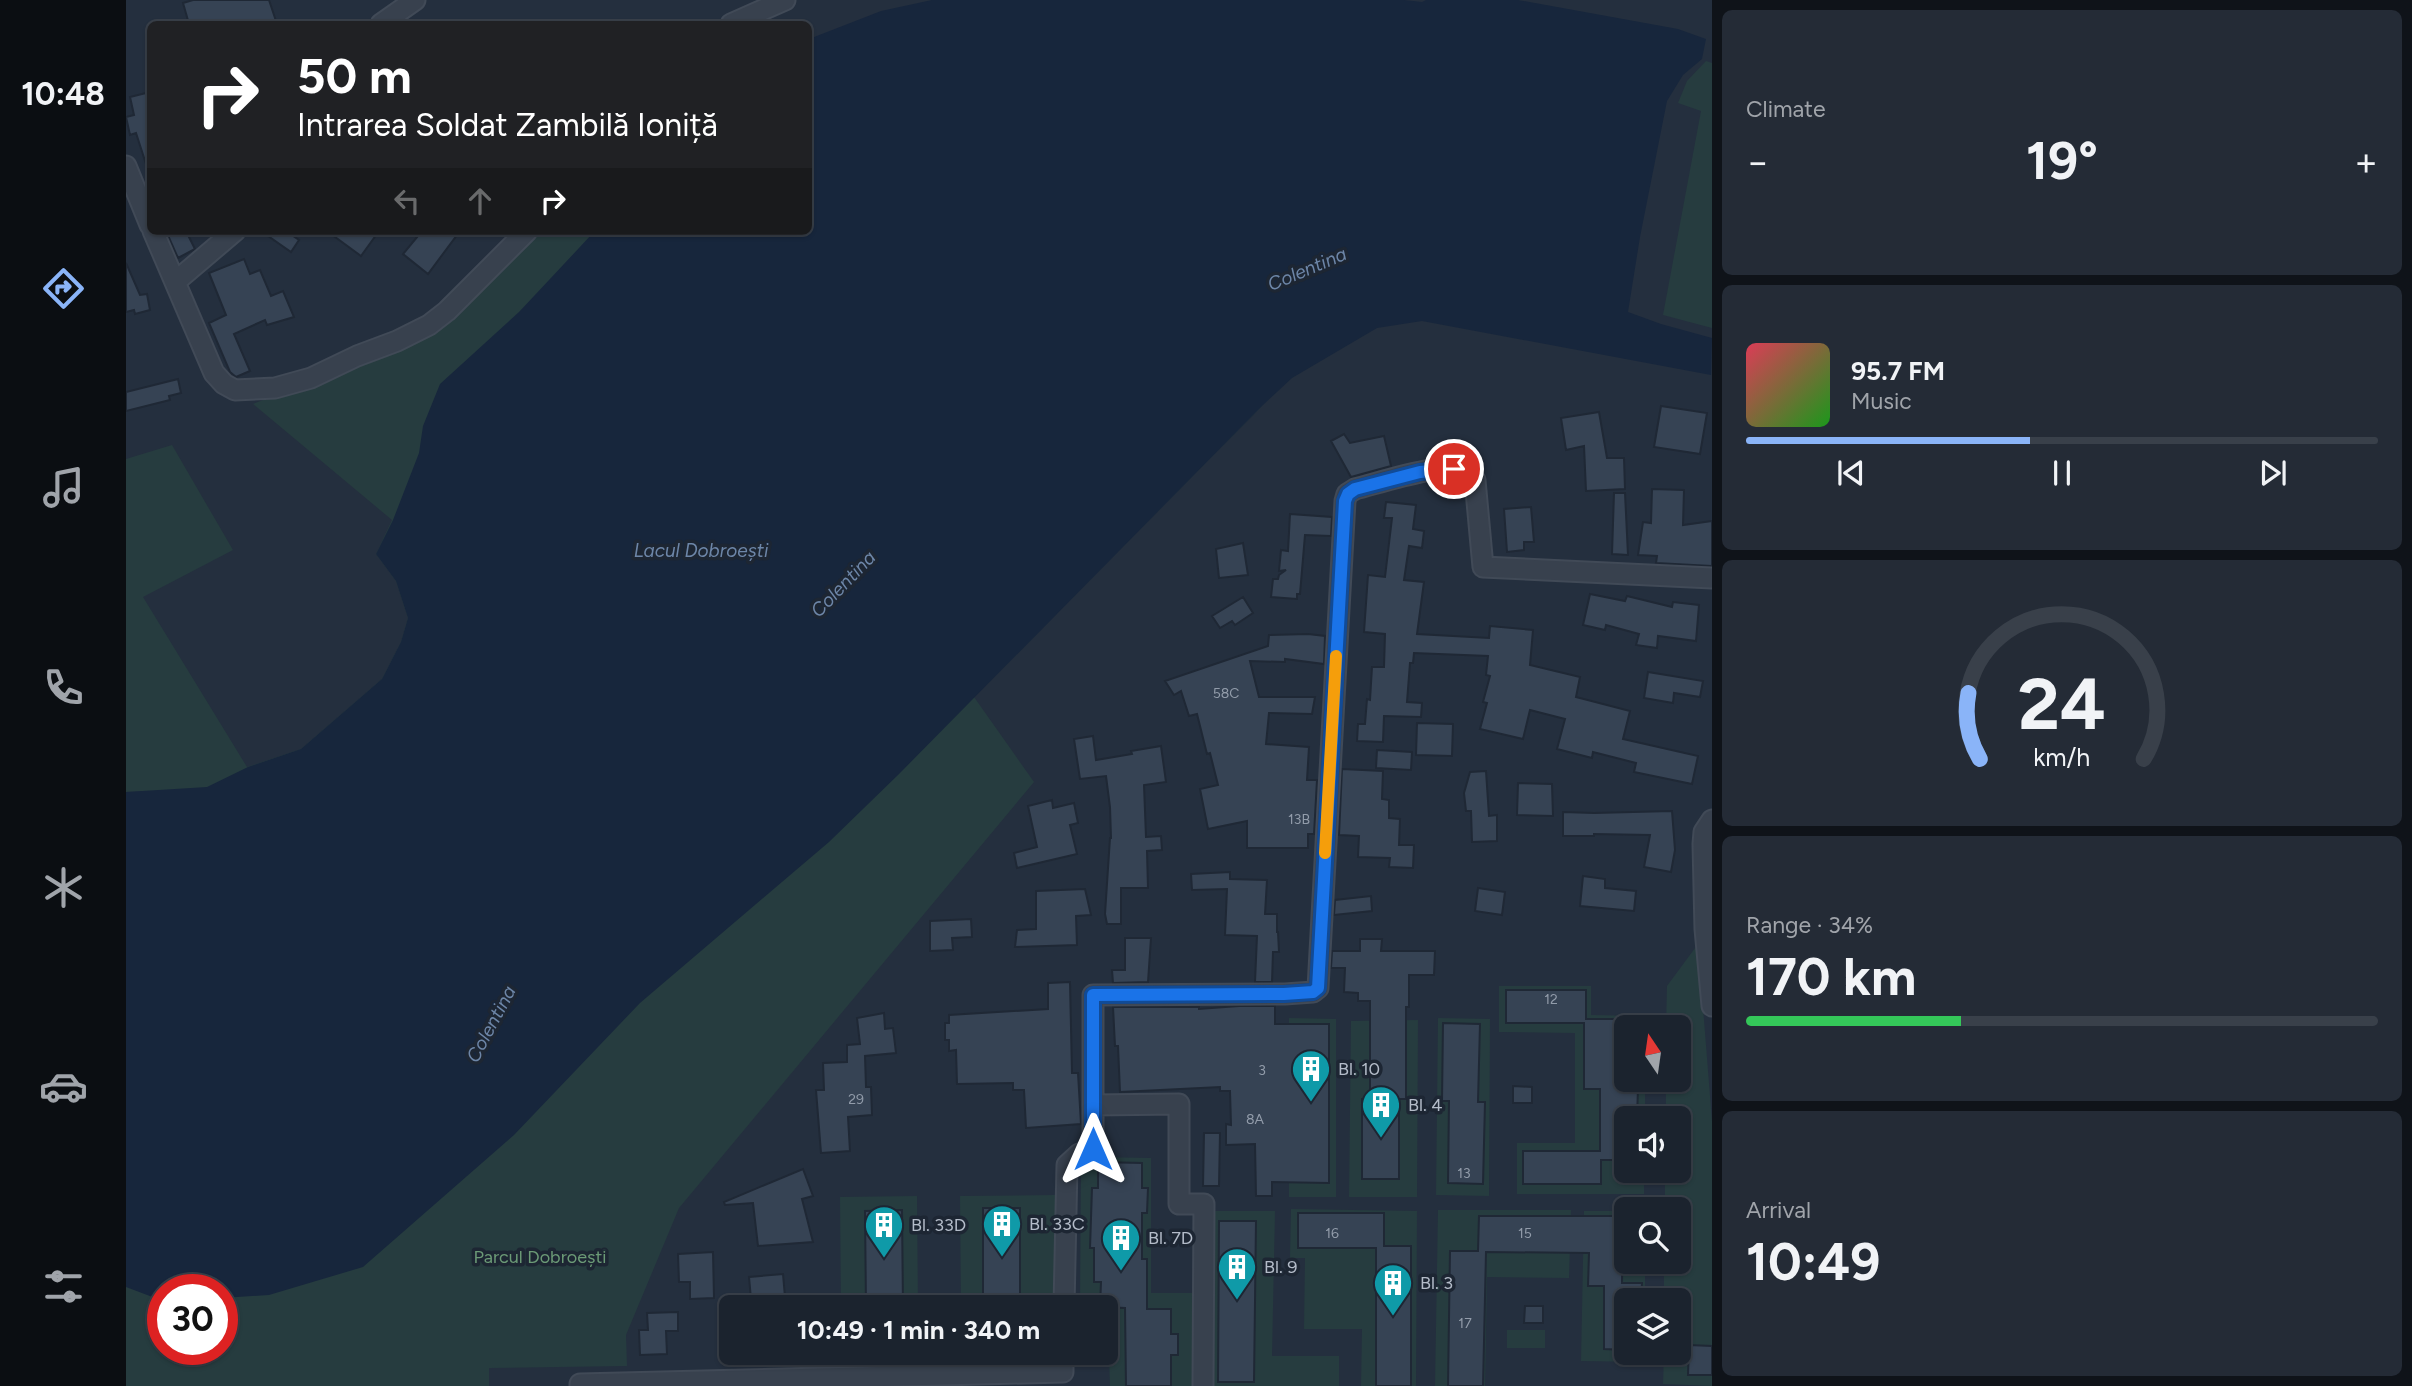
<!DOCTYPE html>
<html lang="en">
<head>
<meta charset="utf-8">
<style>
	:root { --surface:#1b232e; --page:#242b36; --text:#f1f3f6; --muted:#a0a4aa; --line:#39404a; --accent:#8ab4f8 }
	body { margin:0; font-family:Figtree,sans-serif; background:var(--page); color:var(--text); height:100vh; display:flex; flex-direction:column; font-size:26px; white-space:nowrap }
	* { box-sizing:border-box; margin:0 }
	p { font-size:23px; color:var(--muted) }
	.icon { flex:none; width:38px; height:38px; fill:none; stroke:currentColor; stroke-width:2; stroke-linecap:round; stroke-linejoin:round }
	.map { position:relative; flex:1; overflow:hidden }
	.panel { display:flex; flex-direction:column; gap:10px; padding:10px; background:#0f1319; width:700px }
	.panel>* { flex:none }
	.guide { position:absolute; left:21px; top:21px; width:665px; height:214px; border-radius:10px; box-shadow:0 2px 5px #0004,0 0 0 2px var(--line); background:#202124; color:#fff; overflow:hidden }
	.needle { width:46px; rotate:347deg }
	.tools { position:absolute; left:1488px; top:1015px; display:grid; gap:14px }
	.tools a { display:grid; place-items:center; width:77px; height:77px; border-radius:10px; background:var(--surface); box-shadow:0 2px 5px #0004,0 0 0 2px var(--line); font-size:35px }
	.speed { position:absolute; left:21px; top:1274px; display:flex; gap:14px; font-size:35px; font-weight:700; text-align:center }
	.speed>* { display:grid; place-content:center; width:91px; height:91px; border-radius:50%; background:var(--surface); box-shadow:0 2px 5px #0004,0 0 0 2px var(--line); line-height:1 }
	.speed .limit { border:10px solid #d22; background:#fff; color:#111 }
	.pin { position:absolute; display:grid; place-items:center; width:60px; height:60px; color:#fff; margin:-30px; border:4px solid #fff; border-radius:50%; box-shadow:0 2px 7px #0007 }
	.me { position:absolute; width:77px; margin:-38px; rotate:0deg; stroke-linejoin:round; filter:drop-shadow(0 0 5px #0008) }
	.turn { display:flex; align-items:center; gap:24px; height:147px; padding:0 35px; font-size:32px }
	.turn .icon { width:91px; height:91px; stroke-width:2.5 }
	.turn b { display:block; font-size:49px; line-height:60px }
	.lanes { display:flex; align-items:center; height:66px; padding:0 35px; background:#0003; justify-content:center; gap:35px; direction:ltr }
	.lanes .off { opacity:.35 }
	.big { font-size:52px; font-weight:700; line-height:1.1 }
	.panel .widget { flex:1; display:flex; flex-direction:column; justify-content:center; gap:10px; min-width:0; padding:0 24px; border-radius:10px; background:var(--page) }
	.panel .dial { align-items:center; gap:0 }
	.dial svg { height:182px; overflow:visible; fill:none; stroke:var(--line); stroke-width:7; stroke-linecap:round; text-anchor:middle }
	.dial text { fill:var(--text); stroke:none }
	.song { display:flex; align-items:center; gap:21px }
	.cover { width:84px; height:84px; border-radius:10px; background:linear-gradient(135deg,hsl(350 70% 55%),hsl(120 70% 35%)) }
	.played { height:7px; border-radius:4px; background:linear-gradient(90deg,var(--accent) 45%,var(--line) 45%) }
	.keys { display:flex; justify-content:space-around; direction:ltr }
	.heat { display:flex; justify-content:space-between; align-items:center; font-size:38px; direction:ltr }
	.charge { height:10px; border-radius:5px; background:linear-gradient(90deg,#34c759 34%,var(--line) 0) }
	.trip { position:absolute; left:593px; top:1295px; width:399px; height:70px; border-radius:10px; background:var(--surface); box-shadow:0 2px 5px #0004,0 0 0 2px var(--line); font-weight:700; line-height:70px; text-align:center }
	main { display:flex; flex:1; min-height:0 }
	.tab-bar { display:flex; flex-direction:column; width:126px; justify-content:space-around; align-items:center; background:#0b0e12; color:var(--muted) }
	.tab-bar .icon { width:49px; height:49px }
	.tab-bar .current { color:var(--accent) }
	.tab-bar b { font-size:32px; color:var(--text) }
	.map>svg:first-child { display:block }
	.green { fill:#263c3f; fill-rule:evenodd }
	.water { fill:#17263c }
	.building { fill:#364354; stroke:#1f2835; stroke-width:2 }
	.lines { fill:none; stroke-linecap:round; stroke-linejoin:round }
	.minor-casing { stroke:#414a57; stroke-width:23 }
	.minor { stroke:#38414e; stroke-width:19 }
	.route-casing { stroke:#114b97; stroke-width:18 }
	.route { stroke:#1a73e8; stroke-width:12 }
	.slow { stroke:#f59e0b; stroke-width:12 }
	.labels { text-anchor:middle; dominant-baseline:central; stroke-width:7; stroke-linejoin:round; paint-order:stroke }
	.number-label { font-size:14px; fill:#929caa }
	.poi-label { font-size:18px; fill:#b4bcc9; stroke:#1d2633; text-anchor:start }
	.park-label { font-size:18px; fill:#6b9a76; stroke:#1d2633 }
	.water-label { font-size:19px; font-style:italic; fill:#6d86a8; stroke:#1d2633 }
</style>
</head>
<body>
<main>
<nav class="tab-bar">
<b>10:48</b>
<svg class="icon current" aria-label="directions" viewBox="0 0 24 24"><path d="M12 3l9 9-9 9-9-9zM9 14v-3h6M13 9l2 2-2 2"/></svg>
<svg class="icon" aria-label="music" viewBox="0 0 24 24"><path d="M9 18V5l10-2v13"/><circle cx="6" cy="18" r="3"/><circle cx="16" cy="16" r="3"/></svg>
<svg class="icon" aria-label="phone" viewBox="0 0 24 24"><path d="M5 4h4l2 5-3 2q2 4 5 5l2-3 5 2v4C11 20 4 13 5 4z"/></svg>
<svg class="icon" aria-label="climate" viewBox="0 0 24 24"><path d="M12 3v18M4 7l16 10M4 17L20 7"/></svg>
<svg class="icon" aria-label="car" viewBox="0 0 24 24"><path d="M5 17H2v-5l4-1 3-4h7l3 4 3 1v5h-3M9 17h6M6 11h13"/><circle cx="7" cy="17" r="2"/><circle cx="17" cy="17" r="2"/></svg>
<svg class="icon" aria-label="filters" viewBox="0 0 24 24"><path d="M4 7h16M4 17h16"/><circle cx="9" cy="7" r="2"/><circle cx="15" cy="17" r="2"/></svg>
</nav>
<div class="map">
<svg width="1586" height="1386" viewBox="0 0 1586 1386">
	<rect width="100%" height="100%" fill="#242f3e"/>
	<path class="green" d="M1580,61L1586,63V328L1537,315L1575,111L1552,103L1561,81Z
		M404,231H469L432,271L475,475L0,936L73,798L25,791L0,792V459L46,445L107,550L17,597L121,767L175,749L256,679L275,642L282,618L270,581L250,554L266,520L127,404L308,333Z
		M1137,405L848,697L908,782L553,1208L500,1335L501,1366L363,1368V1386H0V1198L345,1112ZM37,1290H96V1349H37Z
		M1572,944L1586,1121V1386L1537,1384L1538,1353H1552V1300H1538V1262H1552V1209H1539V1171H1552V1118H1540V1080H1552V1027H1540L1541,986Z
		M1373,986H1465V1015L1519,1016V1027H1500V1080H1519V1118H1500V1171H1518V1194H1391V1143H1449V1033L1373,1032Z
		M1163,1018L1210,1019V1197H1163Z
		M1312,1018L1364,1019L1363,1196L1310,1195Z
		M1292,1020L1291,1197H1223L1225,1021Z
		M967,1157L1025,1158V1293H1070V1386H984L983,1356H953V1353H980V1307H954L955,1165Z
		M929,1195V1307H835L834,1196Z
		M791,1196L792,1307H715L714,1197Z
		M1165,1209L1291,1211L1290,1386H1235L1236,1329H1178L1179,1258H1164Z
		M1312,1210H1445L1443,1278L1361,1277L1359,1386H1309Z
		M1087,1211H1149L1146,1356H1213V1386H1085Z
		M1458,1211H1500V1262H1519V1300H1500V1353H1518V1362L1455,1361Z
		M1381,1330H1419V1348H1381Z
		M716,1353H793V1362L716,1363Z
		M835,1353H929V1359L835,1361Z"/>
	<path class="water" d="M806,0H1278L1296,2L1300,0H1392L1552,29L1580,39L1576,59L1557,75L1541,101L1514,237L1502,312L1535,324L1586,338L1585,375L1296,321L1251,328L1166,378L1137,405L773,774L703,842L514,1003L388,1135L237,1267L143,1295L96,1298V1290H37V1301L0,1287V792L81,787L122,767L175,749L256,679L275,642L282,618L270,581L250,554L267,520L293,453L297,426L314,384L393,312L469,231H682L683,39L755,11Z"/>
	<path class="building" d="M67,0H143L151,24H63L57,3Z
		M24,92V167H21L10,133L4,135L0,117L8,115L4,97Z
		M40,231H60L69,249L52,258Z
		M135,231H160L173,240L165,252Z
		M201,231H253L235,256Z
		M296,231H334L302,274L277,254Z
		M118,259L124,274L134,270L145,296L157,291L168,317L141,325L139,320L108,334L124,371L110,377L104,372L83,323L100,315L83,273Z
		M0,263L14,295L21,294L24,310L9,314L8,310L0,312Z
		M52,379L55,393L43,396L44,400L0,411V392Z
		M1535,406L1581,413L1574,454L1528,447Z
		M1473,412L1481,458H1498L1499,489L1460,491L1458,446L1440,450L1435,418Z
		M1218,434L1224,443L1258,436L1265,466L1225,477L1205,441Z
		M1526,489L1558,490L1557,525L1586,521V566L1530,563L1531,556L1512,555L1517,522L1525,523Z
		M1488,493H1499L1502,555L1486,554Z
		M1260,502L1290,505L1287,529L1298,531L1296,548L1283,546L1278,580L1298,582L1291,634L1363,638L1364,626L1407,630L1404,665L1454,677L1450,697L1504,711L1497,739L1572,756L1566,784L1508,772L1510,763L1467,752L1466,758L1431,749L1439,719L1404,710L1397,739L1354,729L1361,703L1357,702L1364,676L1360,675L1362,656L1288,653L1287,663H1284L1281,702L1296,703L1295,717L1258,716L1257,742L1231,741L1232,724H1239L1241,699L1244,700L1246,667H1258L1259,634L1238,632L1242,575L1259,577L1266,518H1258Z
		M1405,507L1408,542H1398V550L1381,552L1378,509Z
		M1164,514L1206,517L1205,536L1179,535L1174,594H1171V599L1145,597L1147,579H1152L1153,575L1160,570L1153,571L1155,550L1162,551Z
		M1117,543L1122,575L1093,578L1090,549Z
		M1464,594L1499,601L1501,596L1546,607L1547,602L1573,605L1570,641L1532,636L1531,648L1510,645L1513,634L1480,625L1479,630L1457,625Z
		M1117,597L1127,613L1109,625L1106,621L1094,628L1086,616Z
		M1182,634L1199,636L1198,664L1159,659V662L1124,661L1133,697H1189L1186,714L1143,713L1140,744L1183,747L1181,780H1191L1188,834H1182V848H1121V821L1082,829L1074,789L1092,785L1084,753L1081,754L1071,714L1063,716L1055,691L1048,695L1039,681L1142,646L1143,635Z
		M1522,672L1577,681L1574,697L1548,693L1547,703L1518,698Z
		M1291,723L1327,724L1326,756L1290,755Z
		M967,736L970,760L1006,754L1005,751L1035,746L1040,782L1018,785L1020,837L1035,836L1036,850L1021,851L1022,888H995V924H981L979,914L984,838H985L984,807L980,776L954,779L948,739Z
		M1251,750L1286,752L1285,770L1250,768Z
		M1216,769L1257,771L1256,799L1263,800V818L1274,819L1273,845H1288L1287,868L1263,867L1264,858L1232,857L1233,836L1213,835Z
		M1360,771L1363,816L1371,815V841L1346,842L1345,811H1340L1338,793L1344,772Z
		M1392,783L1426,784L1427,816L1391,815Z
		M926,800L927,808L948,803L952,823L944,825L951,854L891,868L888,853L911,847L902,806Z
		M1546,811L1549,850L1545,872L1518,867L1524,835L1468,834V836H1437V812L1468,813Z
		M1104,872V879L1141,880L1139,914H1151V932H1152L1153,952H1147L1146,982H1129L1131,936L1099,935L1101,889L1066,890L1065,874Z
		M1457,876L1479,879V888L1510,891L1508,911L1454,906Z
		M1352,888L1379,892L1376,915L1349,911Z
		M959,889L965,915L950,916L951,945L889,947L891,930L910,929V891Z
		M1245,896L1246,911L1208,915L1209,900Z
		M845,919L846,937L826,938L827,950L804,951V921Z
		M999,938H1025L1022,982L987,983L986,970H999Z
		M1234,939H1256L1255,951H1309L1308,975H1283V1007H1280V1099H1273V1179H1236V1099H1244V1001H1232V993L1218,992L1219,968H1205L1206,951H1234Z
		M944,982L946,1073H952L955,1124L900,1128L898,1090H887V1083L831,1084L830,1050L823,1051V1040H819V1023H823V1015L922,1009V983Z
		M1380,990H1460V1019H1493L1492,1087L1512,1088L1511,1118H1500V1160H1475V1184H1397V1151H1474V1089H1458V1023H1380Z
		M1113,1006H1149V1024H1203V1183L1146,1182V1196H1130L1129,1144L1100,1145V1124L1105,1125L1104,1091H1094V1087L994,1092L992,1046H989L987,1007H1073V1009Z
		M758,1013L759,1029L767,1028L770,1053L739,1056L740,1087H745L746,1115L722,1117L724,1151L695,1153L690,1090H698L697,1063L721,1062V1045L734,1044L731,1018Z
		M1317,1023L1354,1024L1352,1102H1359L1357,1184L1322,1183L1323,1101H1316Z
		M1387,1086L1406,1087V1103H1387Z
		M1078,1133H1094L1093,1186H1077Z
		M972,1162L1016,1163V1188H1022L1021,1213H1016V1259H1021V1309H1045V1334H1052V1355H1045V1386H1000L999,1308L974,1307L975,1282H968V1248H964L966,1188H972Z
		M677,1169L687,1196L676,1199L687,1242L632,1246L627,1203L599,1205L598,1202Z
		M857,1208H894V1307H857Z
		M776,1210L777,1307H740L739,1211Z
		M1172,1213H1258V1246H1285V1386H1250V1248H1172Z
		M1353,1216H1497L1496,1283H1516L1515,1300H1500V1350L1478,1349V1286H1462L1463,1253L1360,1252L1357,1386H1322L1324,1251H1352Z
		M1093,1221H1130L1128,1382H1092Z
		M587,1252L588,1298L564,1299V1282H553L552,1254Z
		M657,1274L659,1297L625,1299L623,1277Z
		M1399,1306H1417V1323H1398Z
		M552,1312V1331H540L541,1354L514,1355L513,1330H522L521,1313Z
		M1563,1345L1586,1346V1375H1562Z"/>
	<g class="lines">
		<g class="minor-casing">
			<path id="minor" d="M255,24L289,0
				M605,24L659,0
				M0,166L24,225
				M27,231L88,373L98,384L109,390L149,388L185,378L231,356L271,341L303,325L321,311L401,231
				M49,282L109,231
				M1586,820L1578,832L1577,844L1579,929L1586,1006
				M967,1105L1053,1104V1204H1078L1077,1386
				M938,1307L941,1165L953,1154L967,1149V995L1159,994L1187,992L1192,988L1219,501L1221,494L1229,489C1254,483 1319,460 1340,472C1344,474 1346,478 1349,480L1357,567L1586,578
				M454,1386V1384L937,1372V1353"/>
		</g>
		<use href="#minor" class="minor"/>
	</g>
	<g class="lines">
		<g class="route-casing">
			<path id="route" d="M967,1149V995L1158,994L1187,992L1192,988L1219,501L1222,494L1229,489L1294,472L1328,469"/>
		</g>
		<use href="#route" class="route"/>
		<path class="slow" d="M1199,853L1210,656"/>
	</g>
	<defs>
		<g id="building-pin" transform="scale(2.0125)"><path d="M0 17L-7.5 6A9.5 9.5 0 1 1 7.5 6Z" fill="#0f9aa8" stroke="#1d2633"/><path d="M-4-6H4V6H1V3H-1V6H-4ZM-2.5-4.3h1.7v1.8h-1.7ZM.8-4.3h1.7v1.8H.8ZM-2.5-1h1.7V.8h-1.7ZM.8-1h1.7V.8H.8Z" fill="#fff"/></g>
	</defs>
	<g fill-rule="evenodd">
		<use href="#building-pin" x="1185" y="1069"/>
		<use href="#building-pin" x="1255" y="1105"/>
		<use href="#building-pin" x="876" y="1224"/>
		<use href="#building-pin" x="758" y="1225"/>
		<use href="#building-pin" x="995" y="1238"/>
		<use href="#building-pin" x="1111" y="1267"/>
		<use href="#building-pin" x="1267" y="1283"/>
	</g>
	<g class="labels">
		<g class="number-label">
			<text x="1100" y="693">58C</text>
			<text x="1173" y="819">13B</text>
			<text x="1425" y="999">12</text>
			<text x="1136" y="1070">3</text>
			<text x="730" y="1099">29</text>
			<text x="1129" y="1119">8A</text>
			<text x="1338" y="1173">13</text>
			<text x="1206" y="1233">16</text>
			<text x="1399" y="1233">15</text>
			<text x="1339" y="1323">17</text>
		</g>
		<g class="poi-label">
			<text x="1212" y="1069">Bl. 10</text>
			<text x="1282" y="1105">Bl. 4</text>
			<text x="903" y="1224">Bl. 33C</text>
			<text x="785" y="1225">Bl. 33D</text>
			<text x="1022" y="1238">Bl. 7D</text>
			<text x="1138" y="1267">Bl. 9</text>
			<text x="1294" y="1283">Bl. 3</text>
		</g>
		<g class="park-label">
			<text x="414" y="1257">Parcul Dobroești</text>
		</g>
		<g class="water-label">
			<text transform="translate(1181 269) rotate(-23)">Colentina</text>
			<text x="575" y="550">Lacul Dobroești</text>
			<text transform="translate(717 584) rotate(-46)">Colentina</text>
			<text transform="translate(365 1024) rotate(-62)">Colentina</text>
		</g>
	</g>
</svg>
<div class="tools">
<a><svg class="needle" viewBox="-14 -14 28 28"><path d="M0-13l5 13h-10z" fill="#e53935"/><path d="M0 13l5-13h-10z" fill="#a0a4aa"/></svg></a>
<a><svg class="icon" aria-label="sound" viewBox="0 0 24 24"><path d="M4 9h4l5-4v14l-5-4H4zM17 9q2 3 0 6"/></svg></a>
<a><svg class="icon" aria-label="search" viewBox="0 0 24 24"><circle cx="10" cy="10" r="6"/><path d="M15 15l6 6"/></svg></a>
<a><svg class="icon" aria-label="layers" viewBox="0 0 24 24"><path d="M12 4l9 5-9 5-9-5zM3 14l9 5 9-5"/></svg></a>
</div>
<div class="speed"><div class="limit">30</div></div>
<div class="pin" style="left:1328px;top:469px;background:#d93025"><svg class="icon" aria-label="arrive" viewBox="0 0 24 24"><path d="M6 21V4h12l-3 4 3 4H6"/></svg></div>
<svg class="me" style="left:967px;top:1149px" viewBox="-20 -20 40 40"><path d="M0-17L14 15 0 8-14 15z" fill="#1a73e8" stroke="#fff" stroke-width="4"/></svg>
<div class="trip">10:49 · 1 min · 340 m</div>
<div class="guide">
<div class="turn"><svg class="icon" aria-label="right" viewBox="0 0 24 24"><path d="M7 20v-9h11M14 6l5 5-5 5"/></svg><div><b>50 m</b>Intrarea Soldat Zambilă Ioniță</div></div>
<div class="lanes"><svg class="icon off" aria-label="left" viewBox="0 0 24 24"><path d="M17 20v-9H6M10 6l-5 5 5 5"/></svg><svg class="icon off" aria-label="ahead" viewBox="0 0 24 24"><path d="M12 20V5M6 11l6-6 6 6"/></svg><svg class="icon" aria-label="right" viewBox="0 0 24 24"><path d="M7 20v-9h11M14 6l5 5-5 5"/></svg></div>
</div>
</div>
<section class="panel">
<div class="widget"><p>Climate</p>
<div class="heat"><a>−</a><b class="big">19°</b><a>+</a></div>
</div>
<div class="widget">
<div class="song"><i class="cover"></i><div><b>95.7 FM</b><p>Music</p></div></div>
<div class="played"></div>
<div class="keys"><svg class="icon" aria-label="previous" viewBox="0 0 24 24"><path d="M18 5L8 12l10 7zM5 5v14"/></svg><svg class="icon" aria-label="pause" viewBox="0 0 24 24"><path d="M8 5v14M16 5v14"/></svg><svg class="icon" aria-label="next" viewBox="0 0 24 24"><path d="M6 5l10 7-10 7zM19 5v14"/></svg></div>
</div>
<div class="widget dial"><svg viewBox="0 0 100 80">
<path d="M14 69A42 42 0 1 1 86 69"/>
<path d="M14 69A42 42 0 0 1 9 40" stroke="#8ab4f8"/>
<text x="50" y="56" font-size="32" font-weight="700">24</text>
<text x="50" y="72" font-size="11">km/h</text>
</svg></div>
<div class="widget"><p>Range · 34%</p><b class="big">170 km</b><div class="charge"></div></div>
<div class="widget"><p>Arrival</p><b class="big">10:49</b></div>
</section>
</main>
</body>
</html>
